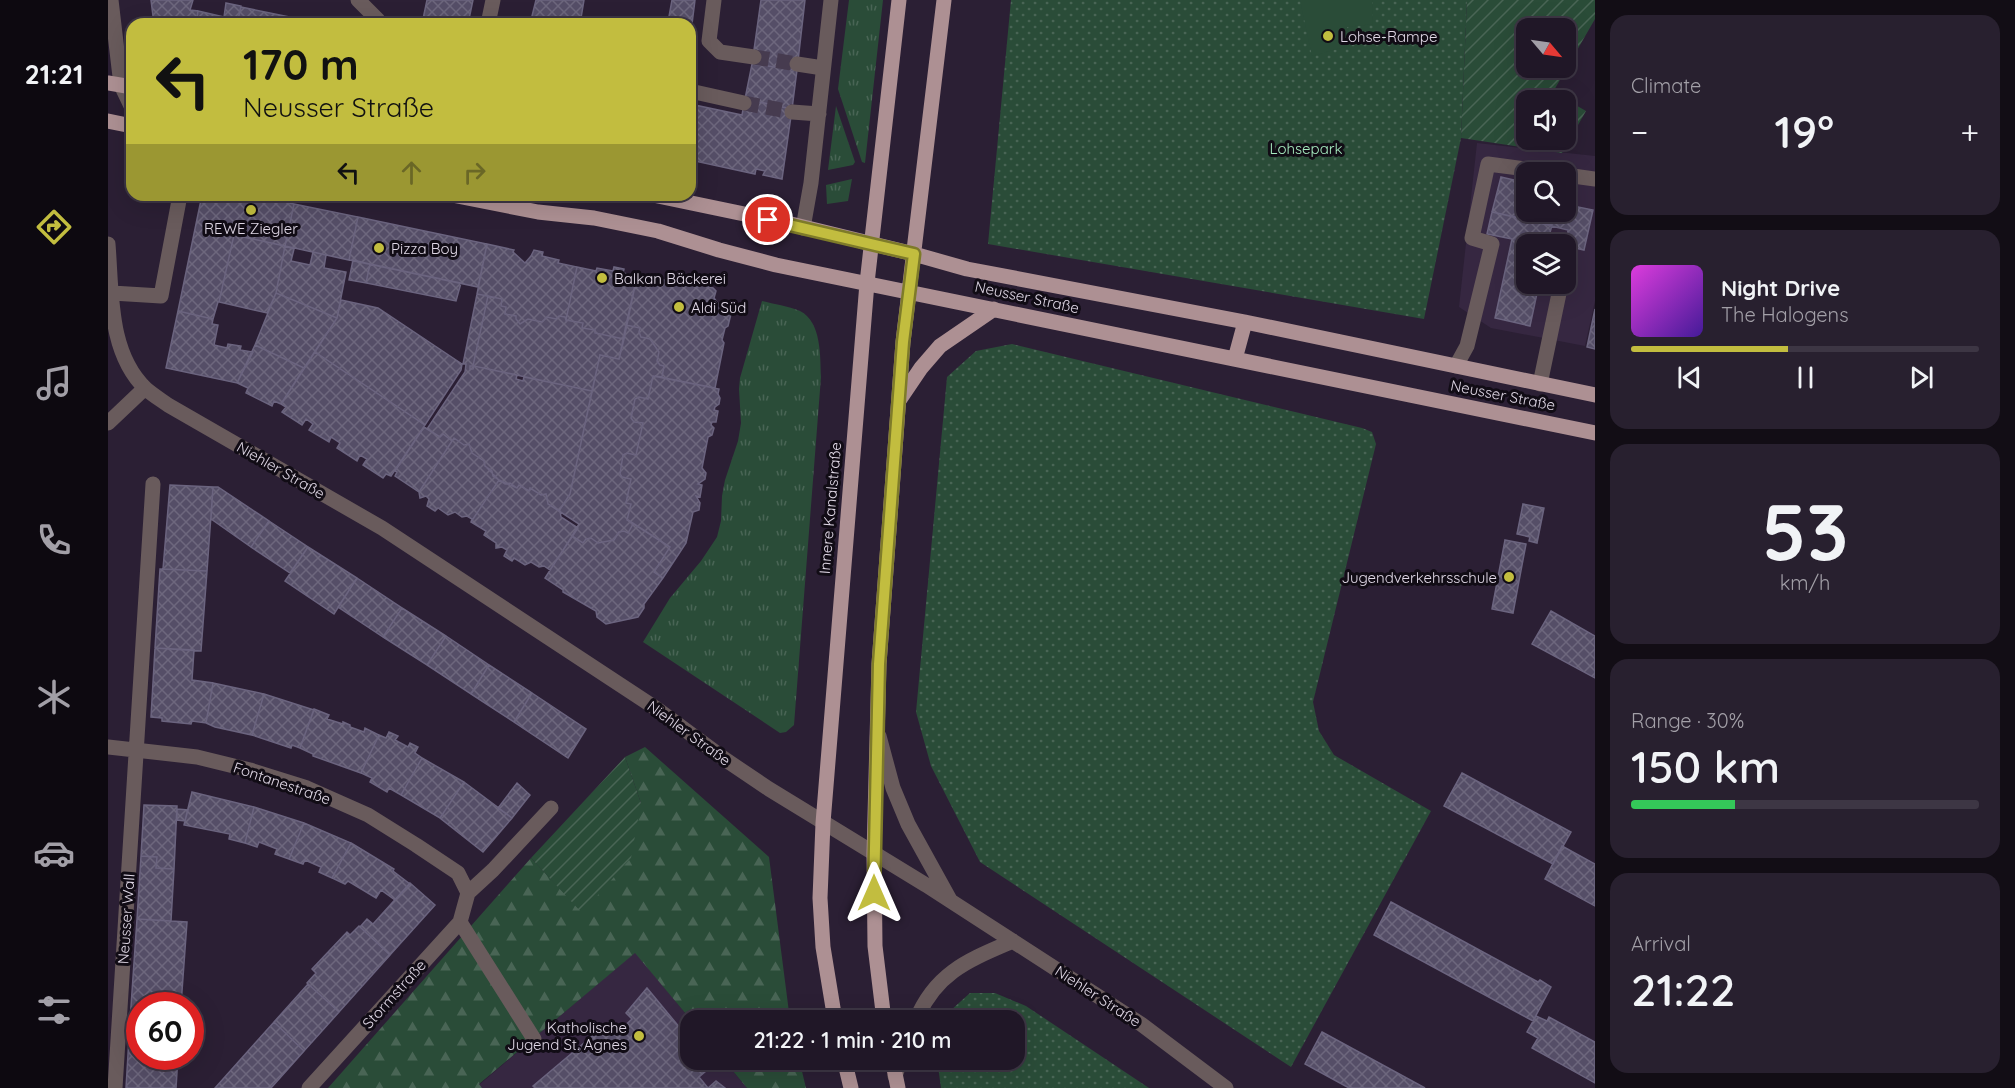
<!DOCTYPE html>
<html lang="en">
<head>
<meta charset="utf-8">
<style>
	:root { --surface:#201727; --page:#28202f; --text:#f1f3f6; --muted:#a29fa7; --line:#3d3644; --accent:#c2bd3f }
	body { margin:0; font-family:Quicksand,sans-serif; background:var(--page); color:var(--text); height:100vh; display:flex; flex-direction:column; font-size:22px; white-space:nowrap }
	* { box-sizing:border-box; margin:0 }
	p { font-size:20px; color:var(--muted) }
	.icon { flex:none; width:33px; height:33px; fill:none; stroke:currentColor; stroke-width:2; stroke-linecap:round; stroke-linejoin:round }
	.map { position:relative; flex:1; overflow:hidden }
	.side { display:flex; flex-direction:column; gap:15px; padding:15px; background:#120d15; width:420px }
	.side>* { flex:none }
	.guide { position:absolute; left:18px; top:18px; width:570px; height:183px; border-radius:18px; box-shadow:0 6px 24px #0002,0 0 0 2px var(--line); background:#c2bd3f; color:#111; overflow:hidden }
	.needle { width:39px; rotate:119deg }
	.controls { position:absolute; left:1408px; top:18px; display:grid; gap:12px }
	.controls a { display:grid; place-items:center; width:60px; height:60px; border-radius:12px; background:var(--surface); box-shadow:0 6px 24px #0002,0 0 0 2px var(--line); font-size:30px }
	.speed { position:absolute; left:18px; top:992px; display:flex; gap:12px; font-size:30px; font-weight:700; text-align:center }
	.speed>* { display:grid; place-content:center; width:78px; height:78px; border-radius:50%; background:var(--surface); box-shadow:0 6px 24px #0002,0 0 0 2px var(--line); line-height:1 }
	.speed .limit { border:9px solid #d22; background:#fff; color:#111 }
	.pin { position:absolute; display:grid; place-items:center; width:51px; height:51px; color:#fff; margin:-26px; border:3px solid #fff; border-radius:50%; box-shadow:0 2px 6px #0007 }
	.me { position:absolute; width:66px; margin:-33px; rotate:0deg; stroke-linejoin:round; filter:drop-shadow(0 0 4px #0008) }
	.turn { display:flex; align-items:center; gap:21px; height:126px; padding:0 18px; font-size:27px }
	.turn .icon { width:78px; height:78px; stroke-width:2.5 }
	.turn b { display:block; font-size:42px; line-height:51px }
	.lanes { display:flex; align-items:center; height:57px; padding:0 18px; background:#0003; justify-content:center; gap:30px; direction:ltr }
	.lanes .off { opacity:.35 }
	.big { font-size:45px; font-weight:600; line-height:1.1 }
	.side .widget { flex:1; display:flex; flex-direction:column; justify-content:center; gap:9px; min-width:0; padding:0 21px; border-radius:18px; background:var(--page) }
	.side .dial { align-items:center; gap:0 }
	.dial b { font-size:78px; line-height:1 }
	.song { display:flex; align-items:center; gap:18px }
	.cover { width:72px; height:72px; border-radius:9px; background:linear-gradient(135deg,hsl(300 70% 55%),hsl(260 70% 35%)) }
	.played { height:6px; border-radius:3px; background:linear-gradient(90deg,var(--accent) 45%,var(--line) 45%) }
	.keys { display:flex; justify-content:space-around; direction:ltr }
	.heat { display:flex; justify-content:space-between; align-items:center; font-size:33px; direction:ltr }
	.charge { height:9px; border-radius:4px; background:linear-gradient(90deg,#34c759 30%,var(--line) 0) }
	.trip { position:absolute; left:572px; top:1010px; width:345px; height:60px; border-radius:18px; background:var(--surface); box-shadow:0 6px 24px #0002,0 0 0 2px var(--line); font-weight:600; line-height:60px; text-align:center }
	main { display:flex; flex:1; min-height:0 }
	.dock { display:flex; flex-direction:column; width:108px; justify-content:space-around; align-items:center; background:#0d0910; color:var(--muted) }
	.dock .icon { width:42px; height:42px }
	.dock .on { color:var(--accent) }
	.dock b { font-size:27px; color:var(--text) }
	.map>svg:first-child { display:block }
	.built { fill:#362741; fill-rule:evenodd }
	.grass { fill:url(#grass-tufts) }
	.forest { fill:url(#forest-firs) }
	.park { fill:url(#park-dots) }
	.garden { fill:url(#garden-furrows); fill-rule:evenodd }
	.pitch { fill:#2a4c38 }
	.building { fill:url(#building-cross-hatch); stroke:#6b647f; stroke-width:1.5 }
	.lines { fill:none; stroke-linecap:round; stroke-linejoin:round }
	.minor-tunnel { stroke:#463b4f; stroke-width:15; stroke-dasharray:15 8; stroke-linecap:butt }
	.minor { stroke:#695b5c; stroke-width:15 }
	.major { stroke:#ad9093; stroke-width:15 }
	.route-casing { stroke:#7e7b29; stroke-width:15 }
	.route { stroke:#c2bd3f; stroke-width:10 }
	.poi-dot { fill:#c2bd3f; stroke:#110c15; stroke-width:2 }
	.labels { text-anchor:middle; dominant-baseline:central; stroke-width:6; stroke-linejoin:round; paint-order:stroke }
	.poi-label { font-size:15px; fill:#e0d8e6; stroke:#110c15; text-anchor:start }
	.park-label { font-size:15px; fill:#a8edc2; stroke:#110c15 }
	.street-label { font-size:15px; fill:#e0d8e6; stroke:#110c15 }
</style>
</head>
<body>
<main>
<nav class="dock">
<b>21:21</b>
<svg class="icon on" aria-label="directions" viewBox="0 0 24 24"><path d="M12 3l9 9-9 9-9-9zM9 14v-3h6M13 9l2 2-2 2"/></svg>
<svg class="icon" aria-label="music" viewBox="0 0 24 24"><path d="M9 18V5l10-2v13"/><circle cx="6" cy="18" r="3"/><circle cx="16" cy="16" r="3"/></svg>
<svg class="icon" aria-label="phone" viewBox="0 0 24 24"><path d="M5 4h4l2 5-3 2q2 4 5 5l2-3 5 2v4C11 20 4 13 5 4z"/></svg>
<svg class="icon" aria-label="climate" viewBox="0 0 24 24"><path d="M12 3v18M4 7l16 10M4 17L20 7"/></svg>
<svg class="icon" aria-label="car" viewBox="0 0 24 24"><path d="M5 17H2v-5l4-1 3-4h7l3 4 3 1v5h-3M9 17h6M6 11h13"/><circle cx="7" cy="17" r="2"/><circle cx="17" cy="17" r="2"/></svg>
<svg class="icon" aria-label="filters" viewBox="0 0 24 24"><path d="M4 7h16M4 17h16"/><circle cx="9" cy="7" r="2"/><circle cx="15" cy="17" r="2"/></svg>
</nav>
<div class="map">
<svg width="1487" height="1088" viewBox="0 0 1487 1088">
	<defs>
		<pattern id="grass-tufts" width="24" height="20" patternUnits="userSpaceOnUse" patternTransform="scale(1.5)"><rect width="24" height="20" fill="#2a4c38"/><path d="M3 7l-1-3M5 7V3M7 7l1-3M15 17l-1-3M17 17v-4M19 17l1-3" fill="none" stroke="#496555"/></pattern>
		<pattern id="forest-firs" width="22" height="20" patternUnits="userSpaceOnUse" patternTransform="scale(1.5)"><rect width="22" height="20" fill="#2a4c38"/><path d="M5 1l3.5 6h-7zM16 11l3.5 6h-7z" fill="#496555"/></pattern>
		<pattern id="park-dots" width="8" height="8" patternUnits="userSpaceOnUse" patternTransform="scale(1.5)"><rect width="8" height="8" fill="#2a4c38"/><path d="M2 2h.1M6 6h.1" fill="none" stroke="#496555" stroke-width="1.8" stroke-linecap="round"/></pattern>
		<pattern id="garden-furrows" width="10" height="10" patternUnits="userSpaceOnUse" patternTransform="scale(1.5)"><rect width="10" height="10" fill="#2a4c38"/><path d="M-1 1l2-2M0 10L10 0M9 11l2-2" fill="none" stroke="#496555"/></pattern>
		<pattern id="building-cross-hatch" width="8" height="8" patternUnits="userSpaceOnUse" patternTransform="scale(1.5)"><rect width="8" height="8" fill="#554e67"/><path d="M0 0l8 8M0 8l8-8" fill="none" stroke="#6d677d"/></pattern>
	</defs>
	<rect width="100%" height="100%" fill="#2b1f34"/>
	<path class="built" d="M1369,143L1487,156V301L1477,346L1383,328L1351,307ZM1419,172H1458V212H1419ZM1419,244H1458V284H1419Z
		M527,952L583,1020L582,1059H615L639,1088H374L371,1085Z"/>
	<path class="grass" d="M741,0H775L757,163L754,162L730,89Z
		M728,106L747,162L745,165L720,170Z
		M744,179L740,201L719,204L718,185Z
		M654,301C666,304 680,306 692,311C714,322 712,357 713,377L686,725L678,732L672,733L535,642L562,598L593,561L609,537L613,521L614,496L617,480L630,441L633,423L631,389L632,378Z"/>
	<path class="forest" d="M537,747L661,857L682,1020H583L527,953L371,1084L374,1088H220L423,858L474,912L533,803L517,757Z
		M615,1059H691L698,1088H639Z"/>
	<path class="park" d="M903,0H1359L1353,138L1316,319L880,244Z
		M904,344L1254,428L1264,432L1268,444L1205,702L1211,731L1226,755L1323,811L1183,1067L872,862L823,766L808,712L839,377L868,351Z
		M862,993H887L918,1006L1041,1088H833L829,1059H906V1020H837L842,1011Z"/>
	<path class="garden" d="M1359,0H1487V19L1445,92L1478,111L1454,153L1353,138ZM1419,28H1458V68H1419ZM1419,100H1458V140H1419Z
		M517,757L533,803L523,858L474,913L423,858Z"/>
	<path class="pitch" d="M1192,0H1264L1265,24L1239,27L1244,45L1204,56Z"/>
	<path class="building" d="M43,0H85L82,10L90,11L88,24H46Z
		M319,0H365L360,24H337L315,19Z
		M428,0H476L472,24H422Z
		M564,0H587L583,32L582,24H562L560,22Z
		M653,0H697L689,70L644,64Z
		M118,3L133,6L129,24H88L90,11L116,17Z
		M133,7L216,24H129Z
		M644,64L689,70L684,109L637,99Z
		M637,99L684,109L674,179L655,175L657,171L648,169L647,174L582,160V104L634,115Z
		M1393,177L1419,183V212H1458V191L1468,193L1465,206L1485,210L1476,250L1458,246L1460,230L1384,212Z
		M94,195H143L186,204L177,246L126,235L111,302H110L105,319L70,311Z
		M186,204L250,217L241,260L177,246Z
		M1384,212L1444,225L1439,244H1419V284H1431L1422,326L1387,318L1404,239L1379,234Z
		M250,217L379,244L370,287L241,260Z
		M126,235L177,246L168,293L159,313L111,302Z
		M379,244L406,250L405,252L417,263L423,256L426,250L435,252L434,256L451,260L450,263L469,267L458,320L457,317L451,316L448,319L439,317L434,322L420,319L412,324L408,319V316L397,314L398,307L393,306L394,299L369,294Z
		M177,246L186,249L183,261L202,265L205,252L218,255L216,268L238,272L229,318L168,293Z
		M245,260L262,264L258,283L241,280Z
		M262,264L353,283L348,301L258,283Z
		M469,267L488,271L489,268L505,271L506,267L516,269L515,273L529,276L516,339L487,333V330L474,328L475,323L458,320Z
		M529,276L550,280L552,279L574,284V285L577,286L578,285L590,287L593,285L605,288L608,291L606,298L614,309L621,311L623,314L620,326L617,328L614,340L616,343L607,388L547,376L554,377L556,366L552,365L549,361L551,352L542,339L533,337L531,332L532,328L518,325Z
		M168,293L229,318L196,368L147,345Z
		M369,294L380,296L365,366H362V369H365L366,366L409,375L408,379L415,381L416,377L484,391L462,494L451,511L440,504L438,494L433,495L422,488L421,491L411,485L409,488L402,483L397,484L385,476L384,471L377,466L376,461L364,453L361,444L356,445L346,438L344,441L335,434L332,437L319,429L357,372L358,364H355Z
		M380,296L394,299L393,306L398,307L397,314L408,316V319L412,324L420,319L434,322L439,317L448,319L451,316L457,317L458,320L475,323L474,328L487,330V333L516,339L511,359L492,355L484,391L366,366L365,369H362V366H365Z
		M233,300L270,308L354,364L353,370L317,425L207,352L229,318Z
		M1487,309V349L1479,347Z
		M70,311L105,319L104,324L110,325L106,345L119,348L120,344L133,346L132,350L145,352L129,383L58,368Z
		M518,325L532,328L531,332L533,337L542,339L551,352L549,361L552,365L556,366L554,377L545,376L540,399L531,397L527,399L523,418L526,422L535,423L528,455L519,453L515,455L512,474L514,477L523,479L518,503L523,504L519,520L525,524L520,533L516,531L511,532L506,540L490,543L483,538L478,539L475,543L464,536L471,524L451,511L462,494L492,355L511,359Z
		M147,345L196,368L173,404L166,401L164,406L138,393L140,388L129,383Z
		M207,352L317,425L283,476L278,474L275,478L255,465L259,459L252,455L249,461L229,448L232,443L223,437L221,442L201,430L205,424L198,419L194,425L174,412L178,407L173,404Z
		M545,376L611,389L610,394L612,398L611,404L607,407L606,410L610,411L608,422H604L603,425L606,428L604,435L600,437L594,468L598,473L597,479L590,484L594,485L592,497L588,496L592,503L591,510L585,512L578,543L555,578L546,572L562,547L519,520L523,504L518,503L523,479L514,477L512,474L515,455L519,453L528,455L535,423L526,422L523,418L527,399L531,397L540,399Z
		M316,427L332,437L335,434L344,441L311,492L287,476L289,472L287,471Z
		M346,438L356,445L361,444L364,453L376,461L377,466L391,480L363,522L364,519L359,516L354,517L347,512L340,515L330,508L327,511L319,506L321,499L318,496L312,498L311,492Z
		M391,480L409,488L411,485L421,491L422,488L433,495L438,494L440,504L452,511L453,517L470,528L442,570L436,566L431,567L423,562L417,565L406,558L404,561L396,556L399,550L394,547L388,548V543L376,535L378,531L363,522Z
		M62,485L105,487L99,571L55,569Z
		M105,487H110L161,521L143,547L103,519Z
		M1415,504L1436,508L1429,543L1421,541L1422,537L1409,534Z
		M520,520L562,547L546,572L555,578L536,604V608L530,617L498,624L489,617L488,611L455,592V590L437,578L464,536L475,543L478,539L483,538L490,543L506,540L511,532L516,531L520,533L525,524Z
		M161,521L200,547L182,573L143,547Z
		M1397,540L1418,544L1405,613L1384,609Z
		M200,547L249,578L226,614L177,581Z
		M52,569L99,571L93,651L47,648Z
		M249,578L294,608L275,637L230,607Z
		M294,608L338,636L319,665L275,637Z
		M1443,611L1487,636V678L1424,644Z
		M338,636L381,665L363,694L319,665Z
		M47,648L86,650L84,680L105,683L98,723L84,721L83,724L54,721V718L43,717Z
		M381,665L424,693L406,722L363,694Z
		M105,683L156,694L144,735L107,727L98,723Z
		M424,693L478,729L460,758L406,722Z
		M156,694L206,710L192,748L184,745L183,748L144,735Z
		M206,709L221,715L219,719L235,724V722L242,725V727L256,732L257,728L271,735L253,773L205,756V754L192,748Z
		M281,732L290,736L287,740L300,747L302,743L310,747L307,753L314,758L293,795L281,788L279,792L262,782L264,778L253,773L271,735L278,738Z
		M314,758L356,782L332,818L293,795Z
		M1354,773L1463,832L1445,864L1336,806Z
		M356,782L404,818L375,852L332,818Z
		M409,783L422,795L404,818L390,808Z
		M84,792L146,807L137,843L121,839L122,834L76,825Z
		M36,805L69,806L66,869L48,868L49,857L33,856Z
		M146,807L196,823L181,859L167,854L169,849L151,842L149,847L137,843Z
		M69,809L80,810L77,821L69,820Z
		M196,823L243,843L224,878L211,872L213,867L197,860L195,864L181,859Z
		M243,843L286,869L285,871L302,884L287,900L273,890L268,898L240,881L237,884L224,878Z
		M1454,846L1487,864V906L1437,879Z
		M33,856L49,857L48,868L66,869L63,921L29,919Z
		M302,883L327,905L282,955L252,927L259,919L265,924Z
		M1283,902L1430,982L1432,980L1443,987L1425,1021L1266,935Z
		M29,919L79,922L73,1005H32V1022L22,1021Z
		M251,926L282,955L231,1012L199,983L208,973L204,969L239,932L242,935Z
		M200,984L231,1012L196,1051L166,1022Z
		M539,988L582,1040V1059H598L604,1066L591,1077L600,1088L608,1081L617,1088H427L425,1086L502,1021L511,1031L524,1019L518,1013Z
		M1428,1016L1439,1021L1441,1017L1487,1042V1083L1424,1048L1430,1038L1419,1032Z
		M22,1021L32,1022V1056H70L68,1088H18Z
		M166,1022L196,1051L163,1088H107Z
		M1214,1032L1317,1088H1241L1197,1064Z"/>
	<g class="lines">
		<path class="minor-tunnel" d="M646,57L689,64
			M636,103L684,112"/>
		<path class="minor" d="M3,0L13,85L24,108
			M250,0L270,20L269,24
			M606,0L601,41L612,52L646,57
			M380,24L385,0
			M689,64L715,68
			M582,91L636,103
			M684,112L711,114
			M1458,175L1487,179
			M695,228L703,183L723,0
			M0,244C4,292 0,353 38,389C45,395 53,400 60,405L274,528L549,709L618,760L661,789L818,885L1033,1024L1118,1088
			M1458,262L1459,257
			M4,293L53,296L72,195
			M1348,366L1359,346L1384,244L1364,238L1380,164L1441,172
			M1432,384L1453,284
			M0,423L37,388
			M771,736L785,788L800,824L842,900
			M0,747L89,757L142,770L199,788L260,815L308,845L350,873L360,893
			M360,893L385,870L443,808
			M352,922L426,1039
			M808,1020C828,972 861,960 905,941
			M787,1076L793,1059
			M7,1088L45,484
			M201,1088L352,922L360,893"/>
		<path class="major" d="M0,83L24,87
			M0,121L24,126
			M344,195L430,212L486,218L550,231L611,250L668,265L1487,433
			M545,195L679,223L806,254L859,269L1137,322L1487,395
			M1127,359L1137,322
			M792,399L813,368L832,346L886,309
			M727,1020L715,947L712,898L715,823L759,283L791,0
			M776,1020L767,946L766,854L771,664L795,342L836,0
			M736,1059L743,1088
			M784,1059L790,1088"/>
	</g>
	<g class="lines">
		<g class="route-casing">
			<path id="route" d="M660,220L806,254L795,342L771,664L766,893"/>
		</g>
		<use href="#route" class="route"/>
	</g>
	<g class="poi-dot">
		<circle cx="1220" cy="36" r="6"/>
		<circle cx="143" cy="210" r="6"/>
		<circle cx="271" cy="248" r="6"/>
		<circle cx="494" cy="278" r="6"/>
		<circle cx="571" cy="307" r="6"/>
		<circle cx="1401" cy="577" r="6"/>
		<circle cx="531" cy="1036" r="6"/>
	</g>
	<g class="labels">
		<g class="poi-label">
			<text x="1232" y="36">Lohse-Rampe</text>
			<text x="143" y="228" text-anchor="middle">REWE Ziegler</text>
			<text x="283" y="248">Pizza Boy</text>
			<text x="506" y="278">Balkan Bäckerei</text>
			<text x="583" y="307">Aldi Süd</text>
			<text x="1389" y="577" text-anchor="end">Jugendverkehrsschule</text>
			<text x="519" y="1027" text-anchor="end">Katholische<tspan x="519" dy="17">Jugend St. Agnes</tspan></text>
		</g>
		<g class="park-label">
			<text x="1198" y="148">Lohsepark</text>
		</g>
		<g class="street-label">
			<text transform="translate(919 297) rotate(12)">Neusser Straße</text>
			<text transform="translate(1395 395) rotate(11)">Neusser Straße</text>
			<text transform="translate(173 470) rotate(30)">Niehler Straße</text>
			<text transform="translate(722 508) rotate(-85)">Innere Kanalstraße</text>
			<text transform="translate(581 733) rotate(36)">Niehler Straße</text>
			<text transform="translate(174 783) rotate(19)">Fontanestraße</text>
			<text transform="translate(18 919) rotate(-86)">Neusser Wall</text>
			<text transform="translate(286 994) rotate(-48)">Stormstraße</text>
			<text transform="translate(990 996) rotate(33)">Niehler Straße</text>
		</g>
	</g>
</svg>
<div class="controls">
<a><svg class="needle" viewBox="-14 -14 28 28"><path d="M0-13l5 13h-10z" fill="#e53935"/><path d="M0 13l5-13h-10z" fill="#a29fa7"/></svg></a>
<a><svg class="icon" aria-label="sound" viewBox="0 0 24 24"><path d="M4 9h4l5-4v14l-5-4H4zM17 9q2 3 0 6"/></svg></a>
<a><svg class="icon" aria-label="search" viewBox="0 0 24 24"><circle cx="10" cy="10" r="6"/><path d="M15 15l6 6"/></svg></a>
<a><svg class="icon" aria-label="layers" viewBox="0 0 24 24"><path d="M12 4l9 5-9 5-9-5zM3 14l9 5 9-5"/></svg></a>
</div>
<div class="speed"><div class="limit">60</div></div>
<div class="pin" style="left:660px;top:220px;background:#d93025"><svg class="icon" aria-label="arrive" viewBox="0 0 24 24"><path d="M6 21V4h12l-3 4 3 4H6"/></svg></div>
<svg class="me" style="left:766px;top:893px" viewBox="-20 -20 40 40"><path d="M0-17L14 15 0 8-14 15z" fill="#c2bd3f" stroke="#fff" stroke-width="4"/></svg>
<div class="trip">21:22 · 1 min · 210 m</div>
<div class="guide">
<div class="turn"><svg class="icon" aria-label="left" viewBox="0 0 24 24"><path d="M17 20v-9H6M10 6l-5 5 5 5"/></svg><div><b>170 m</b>Neusser Straße</div></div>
<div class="lanes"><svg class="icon" aria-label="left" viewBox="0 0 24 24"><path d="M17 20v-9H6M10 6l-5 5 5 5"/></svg><svg class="icon off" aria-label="ahead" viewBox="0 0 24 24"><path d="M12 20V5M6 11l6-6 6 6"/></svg><svg class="icon off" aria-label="right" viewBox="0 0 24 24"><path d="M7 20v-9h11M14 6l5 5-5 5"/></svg></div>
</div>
</div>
<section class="side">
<div class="widget"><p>Climate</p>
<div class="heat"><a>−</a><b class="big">19°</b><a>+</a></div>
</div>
<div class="widget">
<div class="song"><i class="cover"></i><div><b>Night Drive</b><p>The Halogens</p></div></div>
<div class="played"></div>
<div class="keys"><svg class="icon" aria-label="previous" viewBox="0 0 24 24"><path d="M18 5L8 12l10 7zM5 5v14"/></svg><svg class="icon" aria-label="pause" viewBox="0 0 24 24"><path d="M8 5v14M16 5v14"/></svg><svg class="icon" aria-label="next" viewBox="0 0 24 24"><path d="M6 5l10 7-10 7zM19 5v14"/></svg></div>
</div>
<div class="widget dial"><b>53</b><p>km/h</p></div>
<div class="widget"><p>Range · 30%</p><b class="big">150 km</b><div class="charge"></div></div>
<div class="widget"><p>Arrival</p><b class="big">21:22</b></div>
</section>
</main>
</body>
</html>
